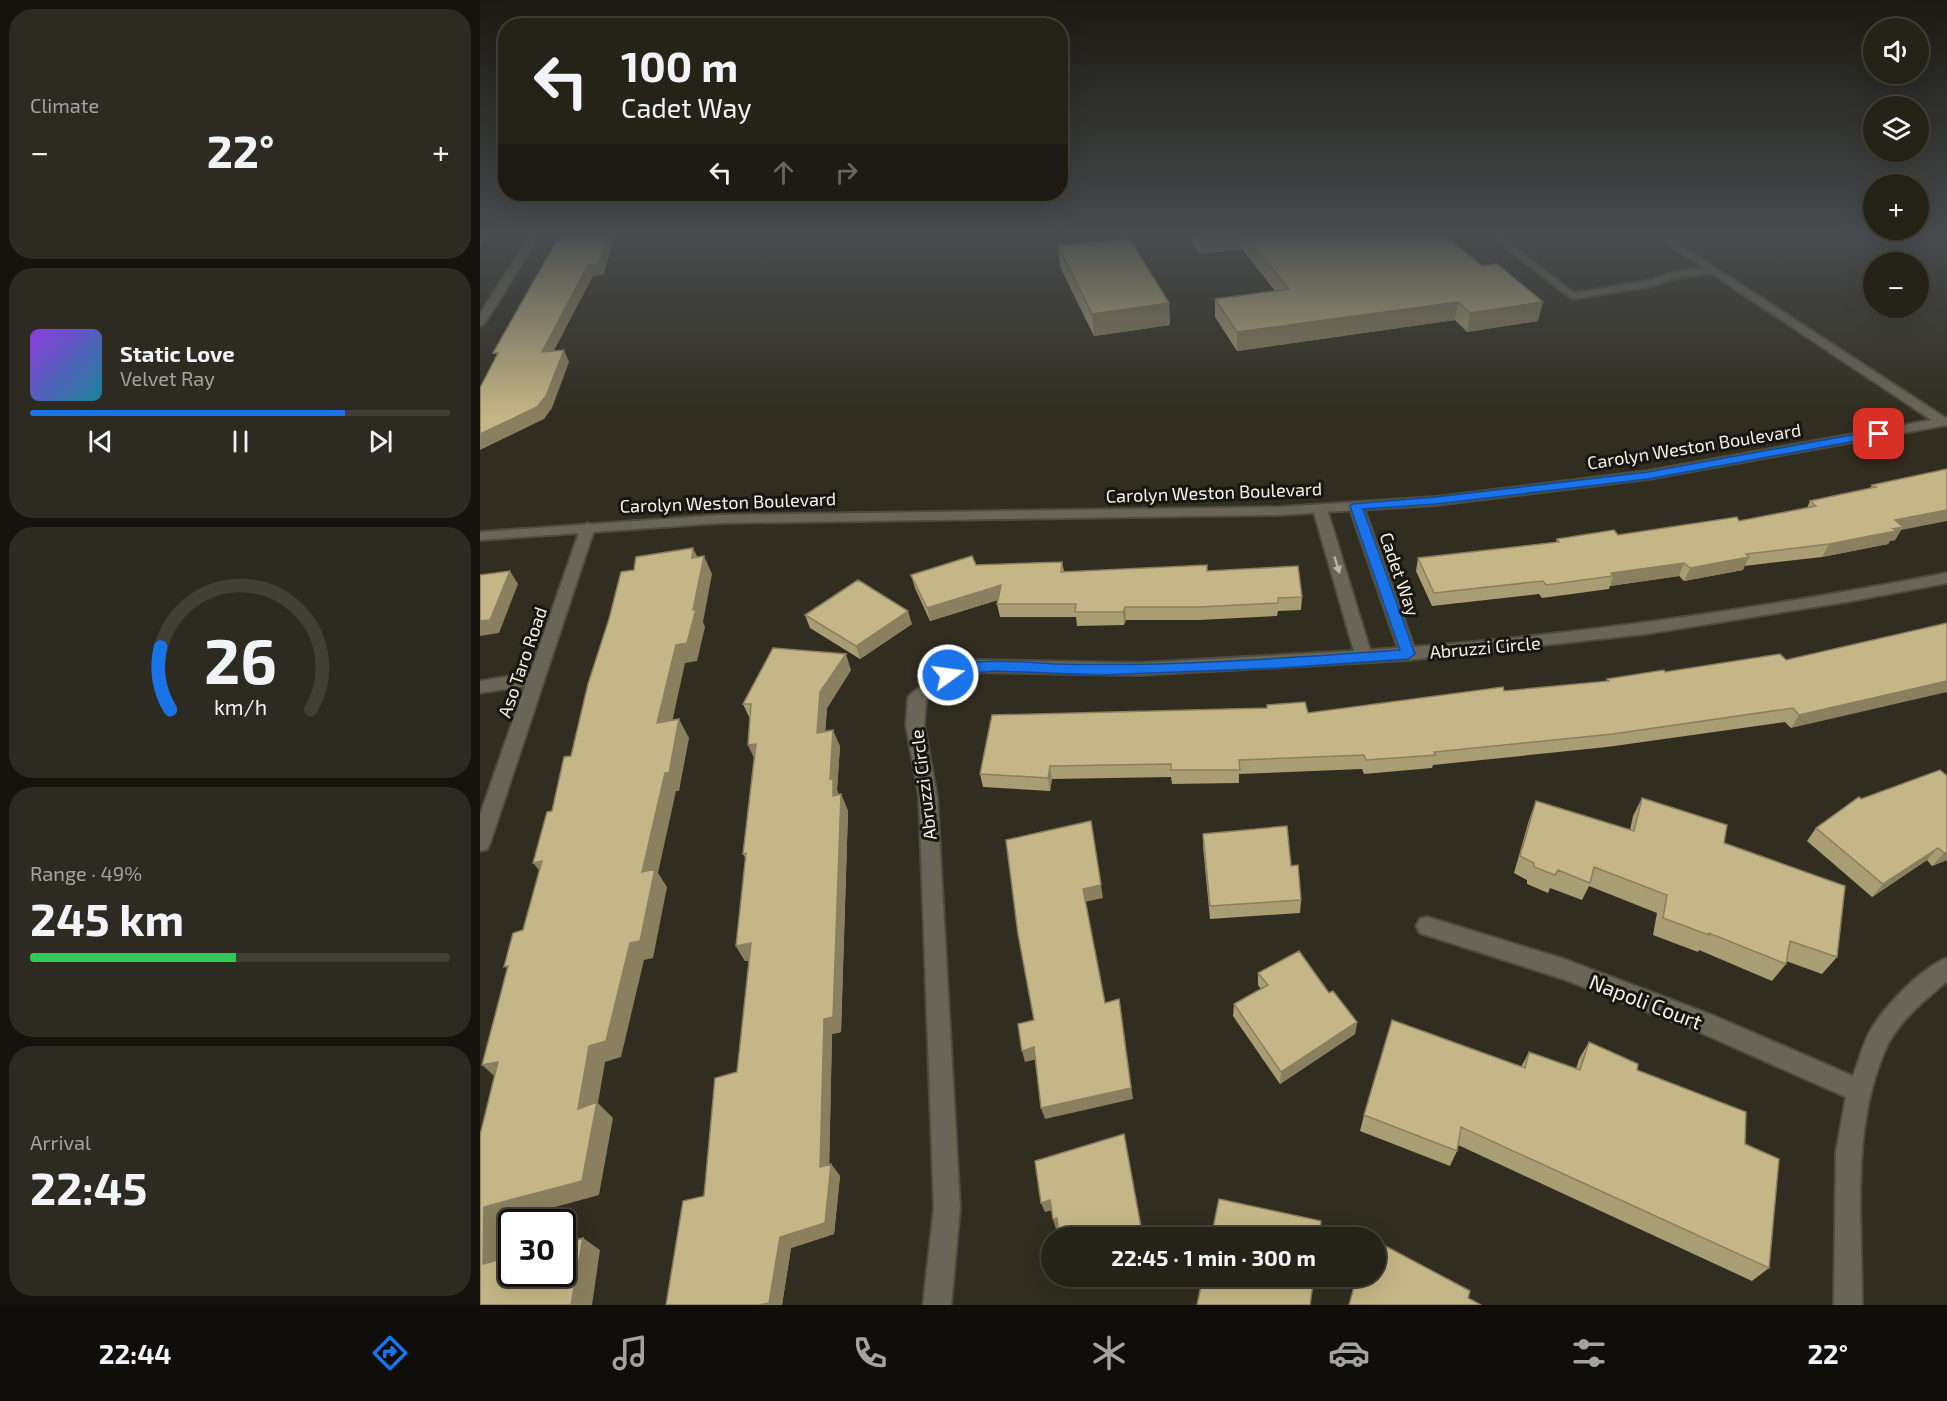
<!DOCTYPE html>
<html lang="en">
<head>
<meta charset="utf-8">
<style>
	:root { --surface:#252218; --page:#2d2a21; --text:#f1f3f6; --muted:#a3a4a2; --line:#423f37; --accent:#1a73e8 }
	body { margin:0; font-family:"Exo 2",sans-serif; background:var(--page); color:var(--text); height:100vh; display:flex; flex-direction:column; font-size:22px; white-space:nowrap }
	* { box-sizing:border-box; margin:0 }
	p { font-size:20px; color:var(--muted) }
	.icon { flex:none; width:33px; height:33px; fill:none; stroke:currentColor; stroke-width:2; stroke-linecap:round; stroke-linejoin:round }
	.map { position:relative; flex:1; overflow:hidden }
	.panel { display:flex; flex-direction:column; gap:9px; padding:9px; background:#14130d; width:480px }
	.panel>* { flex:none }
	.guide { position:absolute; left:18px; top:18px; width:570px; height:183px; border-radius:24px; box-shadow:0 6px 24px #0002,0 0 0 2px var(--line); background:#252218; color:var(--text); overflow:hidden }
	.buttons { position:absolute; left:1383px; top:18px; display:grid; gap:12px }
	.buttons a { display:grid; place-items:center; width:66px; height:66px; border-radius:50%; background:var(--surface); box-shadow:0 6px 24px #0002,0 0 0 2px var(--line); font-size:30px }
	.speed { position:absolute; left:18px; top:1209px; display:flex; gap:12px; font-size:30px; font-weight:700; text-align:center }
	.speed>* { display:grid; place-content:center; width:78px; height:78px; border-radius:50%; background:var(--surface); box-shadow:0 6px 24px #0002,0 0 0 2px var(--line); line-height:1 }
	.speed .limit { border:3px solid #111; border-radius:9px; background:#fff; color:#111 }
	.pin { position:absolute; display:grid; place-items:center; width:51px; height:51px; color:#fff; margin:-26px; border-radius:12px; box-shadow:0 3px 9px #0006 }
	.me { position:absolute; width:66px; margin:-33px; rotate:76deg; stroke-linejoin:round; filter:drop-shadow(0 0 4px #0008) }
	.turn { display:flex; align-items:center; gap:21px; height:126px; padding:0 24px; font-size:27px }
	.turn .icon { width:78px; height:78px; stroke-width:2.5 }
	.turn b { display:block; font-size:42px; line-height:51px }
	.lanes { display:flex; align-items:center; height:57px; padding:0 24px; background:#0003; justify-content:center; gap:30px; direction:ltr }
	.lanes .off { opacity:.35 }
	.big { font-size:45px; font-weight:700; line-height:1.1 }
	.panel .widget { flex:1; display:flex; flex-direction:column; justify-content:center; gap:9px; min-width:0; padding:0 21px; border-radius:24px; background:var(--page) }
	.panel .dial { align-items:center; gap:0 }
	.dial svg { height:156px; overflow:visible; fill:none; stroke:var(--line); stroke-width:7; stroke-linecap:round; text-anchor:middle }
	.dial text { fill:var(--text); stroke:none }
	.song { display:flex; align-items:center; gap:18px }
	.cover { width:72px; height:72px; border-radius:9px; background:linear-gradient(135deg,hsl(270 70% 55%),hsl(190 70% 35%)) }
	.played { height:6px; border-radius:3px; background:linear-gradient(90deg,var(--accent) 75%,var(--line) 75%) }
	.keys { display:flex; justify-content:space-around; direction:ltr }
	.heat { display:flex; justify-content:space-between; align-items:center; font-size:33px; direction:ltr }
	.charge { height:9px; border-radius:4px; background:linear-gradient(90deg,#34c759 49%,var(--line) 0) }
	.trip { position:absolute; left:561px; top:1227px; width:345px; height:60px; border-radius:30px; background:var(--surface); box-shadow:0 6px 24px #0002,0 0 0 2px var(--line); font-weight:700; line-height:60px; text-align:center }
	.tabs { display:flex; height:96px; justify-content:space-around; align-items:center; background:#0f0e0a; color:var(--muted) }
	.tabs .icon { width:42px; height:42px }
	.tabs .selected { color:var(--accent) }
	.tabs b { font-size:27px; color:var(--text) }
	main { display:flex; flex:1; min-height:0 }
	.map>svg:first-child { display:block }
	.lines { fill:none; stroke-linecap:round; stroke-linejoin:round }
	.service-casing { stroke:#4e4b3f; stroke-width:4 }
	.minor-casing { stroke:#4e4b3f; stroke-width:4 }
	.tertiary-casing { stroke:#4e4b3f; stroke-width:4 }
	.service { fill:#6a6657; fill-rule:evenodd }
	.minor { fill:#6a6657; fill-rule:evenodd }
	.tertiary { fill:#6a6657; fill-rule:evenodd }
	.wall { fill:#a99d74 }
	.shaded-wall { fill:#8a7f5e }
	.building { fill:#c5b687; stroke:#8a7f5e; stroke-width:1.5 }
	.oneway { fill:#b6b3a8 }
	.route { fill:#1a73e8; stroke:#114b97; stroke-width:1.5 }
	.labels { text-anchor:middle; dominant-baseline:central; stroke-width:6; stroke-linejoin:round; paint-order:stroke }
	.street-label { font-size:18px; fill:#f5f2ea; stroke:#181610 }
	.near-street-label { font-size:21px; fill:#f5f2ea; stroke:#181610 }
</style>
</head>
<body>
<main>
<section class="panel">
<div class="widget"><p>Climate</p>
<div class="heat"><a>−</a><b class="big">22°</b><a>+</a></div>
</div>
<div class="widget">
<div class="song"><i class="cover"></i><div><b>Static Love</b><p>Velvet Ray</p></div></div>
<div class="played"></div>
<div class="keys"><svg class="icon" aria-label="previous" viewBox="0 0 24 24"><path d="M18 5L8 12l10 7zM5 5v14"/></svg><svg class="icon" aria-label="pause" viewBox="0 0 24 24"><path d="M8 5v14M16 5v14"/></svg><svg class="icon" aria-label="next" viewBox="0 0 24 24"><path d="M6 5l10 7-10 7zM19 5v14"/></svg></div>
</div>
<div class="widget dial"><svg viewBox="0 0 100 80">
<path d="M14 69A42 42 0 1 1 86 69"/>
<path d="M14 69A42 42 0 0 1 9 37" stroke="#1a73e8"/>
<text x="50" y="56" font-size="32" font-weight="700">26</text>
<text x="50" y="72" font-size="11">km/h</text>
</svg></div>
<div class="widget"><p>Range · 49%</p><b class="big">245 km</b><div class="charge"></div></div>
<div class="widget"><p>Arrival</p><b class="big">22:45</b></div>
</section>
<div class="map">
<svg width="1467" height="1305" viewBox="0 0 1467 1305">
	<rect width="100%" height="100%" fill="#312d20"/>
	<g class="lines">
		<g class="service-casing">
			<path id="service" d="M1009,235H1020L1094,293L1171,280L1189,273L1233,267L1238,270L1233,273L1191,279L1174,286L1092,299Z"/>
		</g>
		<g class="minor-casing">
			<path id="minor" d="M50,235H60L5,323L0,326V314Z
				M1174,235H1185L1467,419V425H1459Z
				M876,502L883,506L934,647C1113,633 1290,607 1467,573V583L1366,602L1165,634L928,660L659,675L497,672C476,675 460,686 446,700L444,725L457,796L480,1208L471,1305H443L454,1208L439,796L426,725L428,698L431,694L462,670L497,660L659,663L874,651L833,509L840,505L847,509L890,650L918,648L869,506Z
				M108,523L115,527L10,843L7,849L0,851V815L45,686L0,693V681L50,673L101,527Z
				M947,917L1084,959L1232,1015L1373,1076C1379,1061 1383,1042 1392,1028C1407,1004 1441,968 1467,958V981C1446,999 1421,1019 1408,1044C1370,1124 1382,1220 1382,1305H1354L1356,1152L1366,1097L1217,1031L1083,979L940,933L936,926L940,919Z"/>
		</g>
		<g class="tertiary-casing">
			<path id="tertiary" d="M1463,418L1467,419V425L1168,479L956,505L799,515L240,523L0,540V532L240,515L799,507L956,497L1168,471Z"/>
		</g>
		<use href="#service" class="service"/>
		<use href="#minor" class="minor"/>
		<use href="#tertiary" class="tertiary"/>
	</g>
	<path class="wall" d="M706,235H965L1058,321L987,332L975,320L757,351L735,317V299L795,291L762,249L720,254Z
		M578,246L689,303L690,325L614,336L580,267Z
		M1467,469L1421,530L1415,540L1410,541L1408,544L1342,557L1264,566L1263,570L1204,581L1199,576L1130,586L1129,589L1062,598L1059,594L952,606L936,571L938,558L1076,542L1077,539L1138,535L1259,521L1327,508L1330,501L1390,489L1392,485Z
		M582,562L584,572L727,571L822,597L821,610L798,611L797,616L719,620H646L644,625L597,626L596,617H520L517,604L518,600L450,621L435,588L431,575L496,565Z
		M325,615L432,624L380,659L330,628Z
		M1467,623L1311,728L1305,722L1127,747L953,765L952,768L884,774L882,769L759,774V783L692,784L691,777L572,779L570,791L503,787L500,774L828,713L1024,691L1127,682V679L1185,672L1306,660Z
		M371,670L347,708L345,732L360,746L357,790L359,795L361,794L368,811L361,1032L352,1034L349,1164H351L360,1176L354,1234L311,1248L302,1305H186L224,1196L257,1072L269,961H265L256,946L266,859L263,854L274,757L268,745L270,719L263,704Z
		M1467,776V860L1452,866L1447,860L1392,897L1327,841L1336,828L1381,799Z
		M1162,798L1244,843L1357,957L1342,974L1306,961V964L1292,981L1219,950L1218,952L1173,935L1177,913L1109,886L1102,900L1070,888L1068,893L1047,884V880L1034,873L1049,820L1056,801L1150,830L1153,816Z
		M723,834L811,866L821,900L820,913L730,919L723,847Z
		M778,973L849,993L877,1022L875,1034L800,1084L753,1016L754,1004L781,989L778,985Z
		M1109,1042L1157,1070L1265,1144L1289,1268L1272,1281L978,1145L977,1151L970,1166L880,1131L884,1115L1041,1067L1049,1052L1096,1069L1099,1059Z"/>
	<path class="shaded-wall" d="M0,235H9L0,247Z
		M128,235H136L123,275L113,276L67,364L62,352L108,265Z
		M736,235H762V249L720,254V237Z
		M978,302L975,320L757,351V332Z
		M1063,302L1058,321L987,332L990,313Z
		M689,303L690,325L614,336L612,314Z
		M84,350L89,362L72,408L64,419L0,450V434Z
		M1467,510V521L1421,530L1415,540L1410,541L1408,544L1342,557L1349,544L1415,520Z
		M213,548L222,566L224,556L232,574L223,622L225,627L217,661L205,663L188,741L177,723L196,645L213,610L212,558Z
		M1269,557L1263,570L1204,581L1210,568Z
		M1204,563L1199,576L1130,586L1133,576L1131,573Z
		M30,571L38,584L19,633L0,636V621Z
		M521,585L524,598L450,621L447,608Z
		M645,607L646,620L644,625L643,612Z
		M428,611L432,624L380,659L376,646Z
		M366,654L371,670L347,708L344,750L337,733L340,692Z
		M1467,681V692L1311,728L1319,715Z
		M199,719L209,738L199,791H196L178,873L187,887L173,958L164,960L141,1057L125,1062L118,1103L133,1118L119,1195L24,1221V1276L3,1264L4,1207L98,1109L109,1046L162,872L185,773Z
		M353,730L360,746L357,790L359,795L353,796L350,779Z
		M276,744V762L268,745Z
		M570,766L572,779L570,791L568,778Z
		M361,794L368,811L361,1032L352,1034L349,1179L340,1167L344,1019Z
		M1458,848L1447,860L1392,897L1403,884Z
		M1467,852V860L1452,866L1464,853Z
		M62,861L68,881L53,863Z
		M621,885L623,898L605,902L603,889Z
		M271,943L280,958L265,961L256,946Z
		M641,1011L653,1099L565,1119L561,1108Z
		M877,1022L875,1034L800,1084L801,1072Z
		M554,1047L557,1059L545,1062L542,1051Z
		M18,1062L20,1081L2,1065Z
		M351,1164L360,1176L354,1234L311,1248L302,1305H278L300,1237Z
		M570,1200L573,1210L565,1212L561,1203Z
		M577,1218L580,1227L576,1229L573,1219Z
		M103,1238L120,1250L112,1305H91Z"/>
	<path class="building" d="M80,235H128L119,264L108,265L62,352L84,350L66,396L57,407L0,434V388L18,353H13Z
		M718,235H736L720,237Z
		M765,235H965L1002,266L1017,264L1063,302L990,313L978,302L757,332L735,299L809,289Z
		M649,238L689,303L612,314L578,246Z
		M1467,469V510L1415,520L1423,527L1413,529L1416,531L1349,544L1266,554L1269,557L1210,568L1204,563L1131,573L1133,576L1066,585L1063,581L954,593L938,558L1079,542L1077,539L1134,530L1138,535L1257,517L1259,521L1336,506L1330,501L1396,487L1392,485Z
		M213,548L212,558L224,556L213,610L216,609L207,643L196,645L177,723L199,719L189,773H185L162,872L175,869L160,941L150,943L126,1041L109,1046L98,1109L117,1102L102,1181L4,1207L3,1264L32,1256V1274H82V1243L103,1238L91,1305H0V1135L18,1062L2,1065L28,966L24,967L33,933L43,930L62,861L53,863L67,812L72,811L84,757L91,756L108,684L129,619L141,572L154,570L156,557Z
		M492,556L496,565L582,562L581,572L727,565V571L818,566L822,597L798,598V603L719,607H645L643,612H595L596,604H517L521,585L447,608L431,575Z
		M30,571L10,620L0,621V575Z
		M378,580L428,611L376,646L325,615Z
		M1467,623V681L1319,715L1313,708L1133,734L954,752L956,755L886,760L884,755L759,760L760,770H691V764L570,766L568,778L500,774L512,715L787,708V705L825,702L828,713L1023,687L1024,691L1129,681L1127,679L1184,670L1185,672L1300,654L1306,660Z
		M293,648L366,654L340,692L337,733L353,730L350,779H353V796L361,794L353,1017L344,1019L340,1167L351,1164L345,1223L300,1237L289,1303L278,1305H186L203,1201L224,1196L235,1078L257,1072L271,943L256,946L266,853L263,854L276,744L268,745L271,704H263Z
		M1460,770L1467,776V852L1464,853L1458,848L1403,884L1336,828L1379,797L1381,799Z
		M1162,798L1247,825L1244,843L1365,886L1357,957L1310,941L1306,964L1229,933V935L1183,918L1187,895L1114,867L1110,883L1078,870L1075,875L1054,867V863L1040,856L1056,801L1154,831Z
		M611,821L621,885L603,889L625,1003L639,999L651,1088L561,1108L554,1047L542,1051L538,1024L554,1020L538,934L526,840Z
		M807,826L811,866L818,865L821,900L730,906L723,834Z
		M819,951L849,993L853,991L877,1022L801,1072L754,1004L788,985L778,973Z
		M912,1020L1045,1068L1049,1052L1100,1070L1109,1042L1158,1064L1157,1070L1266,1112L1265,1144L1299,1159L1289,1268L981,1127L977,1151L884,1115Z
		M644,1134L663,1238H579L577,1218L573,1219L570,1200L561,1203L555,1161Z
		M739,1199L841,1221L839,1238H731Z
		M896,1241L990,1291L988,1298L1001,1305H869L877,1276H896Z
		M723,1276H834L830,1305H717Z"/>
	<defs><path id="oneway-solid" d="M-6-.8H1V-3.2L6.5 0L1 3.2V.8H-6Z" transform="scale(1.5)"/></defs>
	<use class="oneway" href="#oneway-solid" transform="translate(857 565) rotate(73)"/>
	<linearGradient id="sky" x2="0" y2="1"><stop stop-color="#1b1912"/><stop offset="0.56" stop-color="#484c4e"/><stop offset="1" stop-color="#484c4e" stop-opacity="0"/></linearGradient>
	<rect width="1467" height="418" fill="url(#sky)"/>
	<path class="route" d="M1399,430L1403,431V436L1168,479L956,504L883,509L935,654L928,659L799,668L621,675L513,671L483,674L468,680L461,675C475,654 552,663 577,664C691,667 806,658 920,650L870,506L872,504L956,497L1168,472Z"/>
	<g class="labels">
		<g class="street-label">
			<text transform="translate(1214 446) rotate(-9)">Carolyn Weston Boulevard</text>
			<text transform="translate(734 492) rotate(-2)">Carolyn Weston Boulevard</text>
			<text transform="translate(248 502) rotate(-2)">Carolyn Weston Boulevard</text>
			<text transform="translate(920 574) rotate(71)">Cadet Way</text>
			<text transform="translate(1005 647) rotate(-5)">Abruzzi Circle</text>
			<text transform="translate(42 662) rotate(-71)">Aso Taro Road</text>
			<text transform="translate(443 785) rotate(-97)">Abruzzi Circle</text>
		</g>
		<g class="near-street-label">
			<text transform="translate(1166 1001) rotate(21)">Napoli Court</text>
		</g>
	</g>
</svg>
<div class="buttons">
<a><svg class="icon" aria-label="sound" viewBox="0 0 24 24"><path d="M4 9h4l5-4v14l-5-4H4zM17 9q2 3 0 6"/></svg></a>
<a><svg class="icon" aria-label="layers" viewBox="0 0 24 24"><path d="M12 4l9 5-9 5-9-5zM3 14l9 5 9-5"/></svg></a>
<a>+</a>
<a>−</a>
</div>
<div class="speed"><div class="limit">30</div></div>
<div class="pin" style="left:1399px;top:434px;background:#d93025"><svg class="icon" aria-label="arrive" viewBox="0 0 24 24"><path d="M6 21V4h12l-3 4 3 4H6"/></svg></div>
<svg class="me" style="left:468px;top:675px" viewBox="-20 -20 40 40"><circle r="17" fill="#1a73e8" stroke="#fff" stroke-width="3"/><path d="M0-11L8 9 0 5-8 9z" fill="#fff"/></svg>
<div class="trip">22:45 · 1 min · 300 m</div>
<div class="guide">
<div class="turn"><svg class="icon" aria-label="left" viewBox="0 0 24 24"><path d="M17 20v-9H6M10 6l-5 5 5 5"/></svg><div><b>100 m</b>Cadet Way</div></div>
<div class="lanes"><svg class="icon" aria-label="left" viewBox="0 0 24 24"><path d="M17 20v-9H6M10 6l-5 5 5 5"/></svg><svg class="icon off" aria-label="ahead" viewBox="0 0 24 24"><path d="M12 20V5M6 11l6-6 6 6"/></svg><svg class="icon off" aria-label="right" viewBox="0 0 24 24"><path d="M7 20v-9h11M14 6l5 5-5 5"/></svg></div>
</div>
</div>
</main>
<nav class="tabs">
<b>22:44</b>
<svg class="icon selected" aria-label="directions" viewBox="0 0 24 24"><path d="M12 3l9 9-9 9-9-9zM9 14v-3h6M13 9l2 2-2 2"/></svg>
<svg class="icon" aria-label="music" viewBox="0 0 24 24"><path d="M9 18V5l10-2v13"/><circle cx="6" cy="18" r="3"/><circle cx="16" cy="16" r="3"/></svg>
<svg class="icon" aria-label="phone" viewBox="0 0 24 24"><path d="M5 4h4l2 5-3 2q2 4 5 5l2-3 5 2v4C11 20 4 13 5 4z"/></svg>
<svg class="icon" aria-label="climate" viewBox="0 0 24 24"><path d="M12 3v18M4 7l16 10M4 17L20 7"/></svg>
<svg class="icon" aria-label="car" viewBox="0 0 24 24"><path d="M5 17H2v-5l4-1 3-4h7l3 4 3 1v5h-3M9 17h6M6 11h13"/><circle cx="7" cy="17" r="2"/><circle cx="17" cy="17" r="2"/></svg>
<svg class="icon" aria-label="filters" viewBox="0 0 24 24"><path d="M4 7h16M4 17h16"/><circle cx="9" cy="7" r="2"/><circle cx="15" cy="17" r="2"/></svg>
<b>22°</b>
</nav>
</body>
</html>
